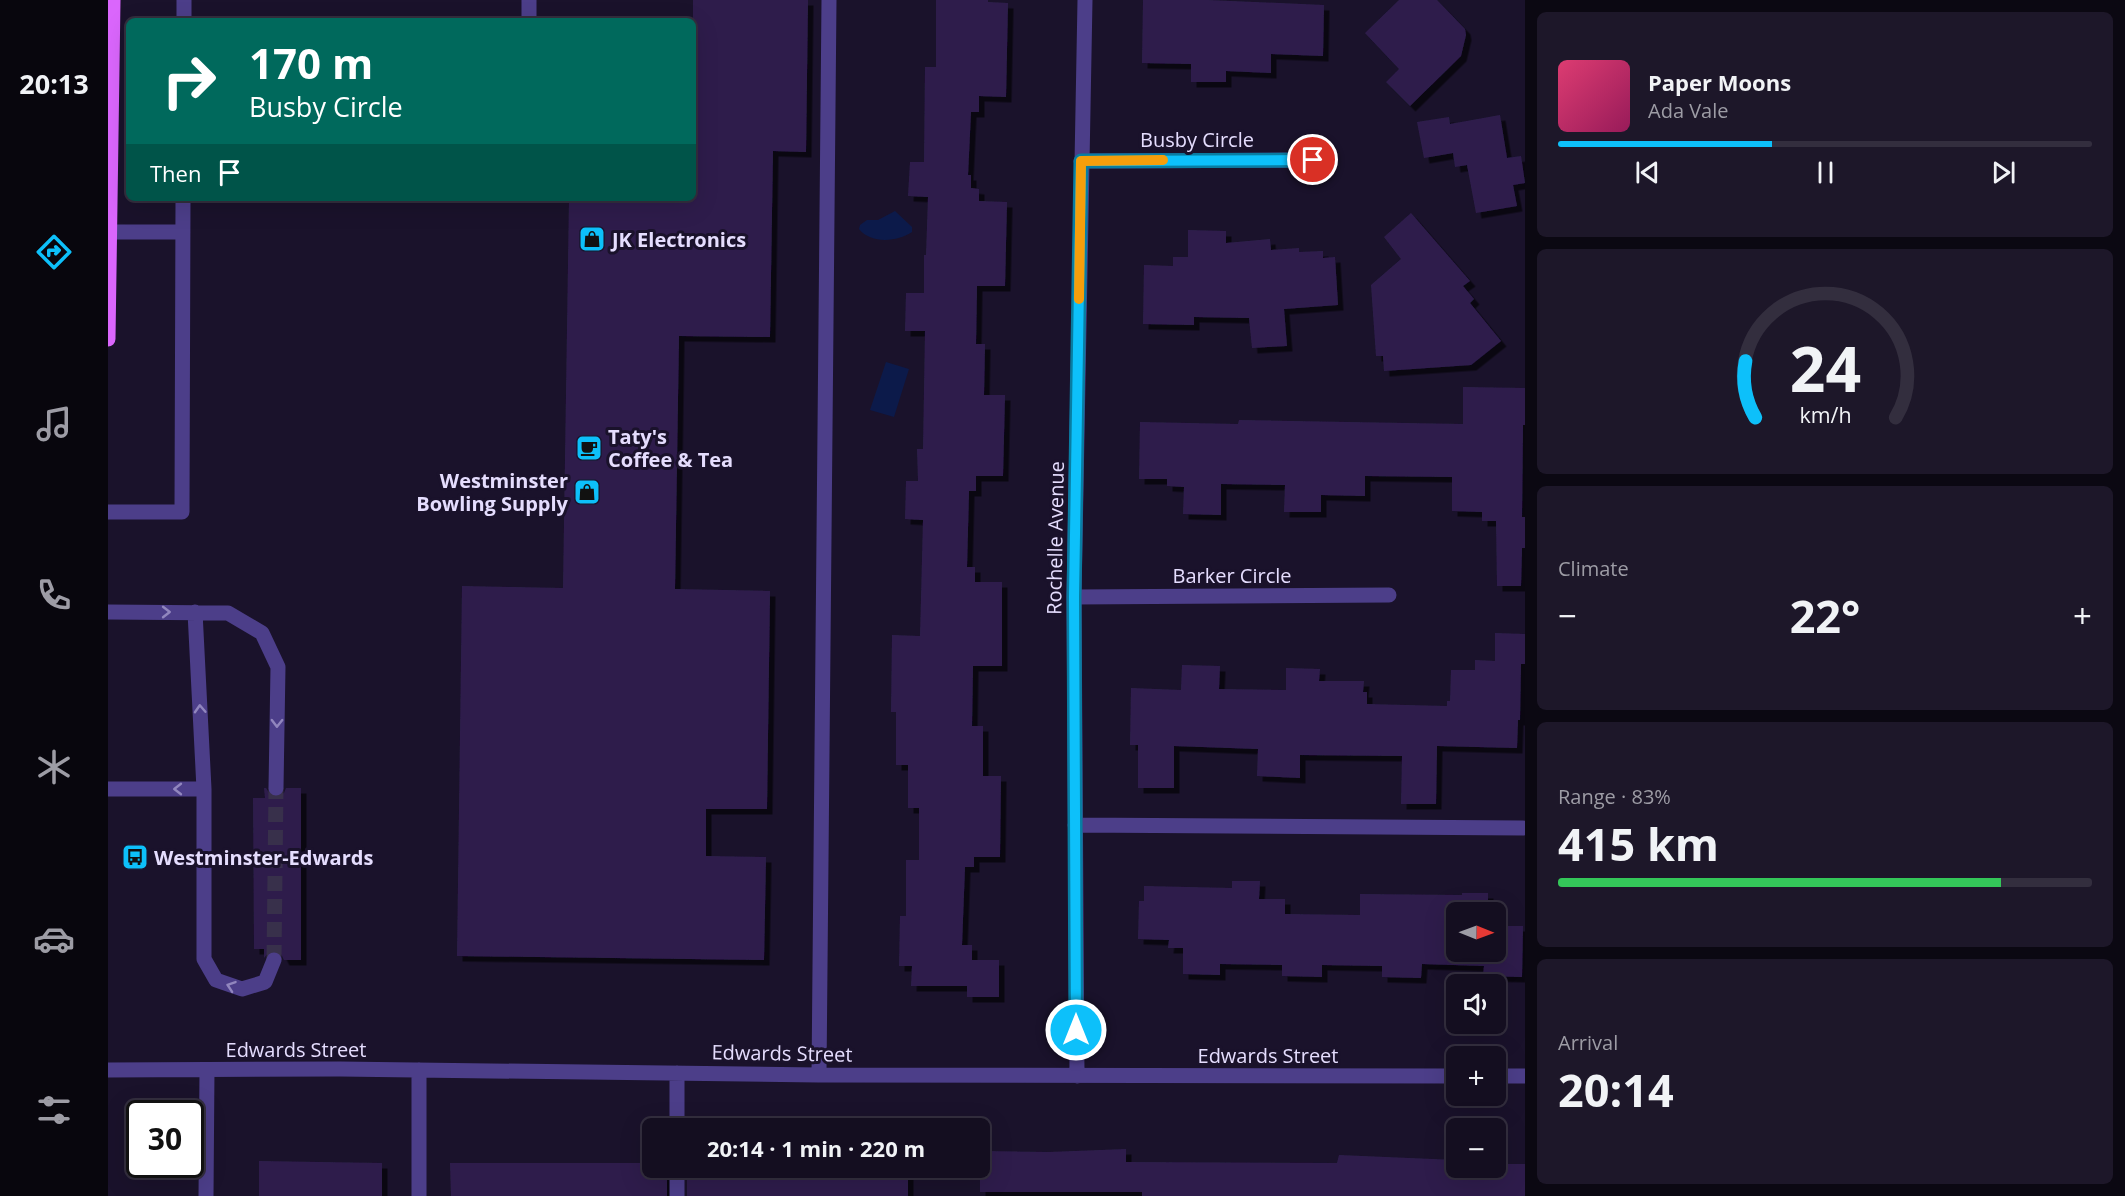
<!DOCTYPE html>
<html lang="en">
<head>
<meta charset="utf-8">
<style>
	:root { --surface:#140e20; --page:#1d1729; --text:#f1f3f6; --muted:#9d9ca5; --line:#332e3e; --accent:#0dc0fa }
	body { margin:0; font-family:"Open Sans",sans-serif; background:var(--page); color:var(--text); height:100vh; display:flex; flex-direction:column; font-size:22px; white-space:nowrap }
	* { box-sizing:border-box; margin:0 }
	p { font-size:20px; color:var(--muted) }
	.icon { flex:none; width:33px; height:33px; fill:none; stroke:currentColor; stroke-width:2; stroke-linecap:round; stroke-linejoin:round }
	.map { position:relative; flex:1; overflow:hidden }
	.side { display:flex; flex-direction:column; gap:12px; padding:12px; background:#0b0812; width:600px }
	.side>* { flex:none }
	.guide { position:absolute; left:18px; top:18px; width:570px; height:183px; border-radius:9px; box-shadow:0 6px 24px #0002,0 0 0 2px var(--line); background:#00695c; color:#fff; overflow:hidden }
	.needle { width:39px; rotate:91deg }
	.tools { position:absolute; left:1338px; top:902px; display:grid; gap:12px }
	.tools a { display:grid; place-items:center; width:60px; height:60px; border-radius:9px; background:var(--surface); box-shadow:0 6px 24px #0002,0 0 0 2px var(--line); font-size:30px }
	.speed { position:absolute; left:18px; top:1100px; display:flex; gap:12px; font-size:30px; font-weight:700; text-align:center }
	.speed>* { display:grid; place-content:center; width:78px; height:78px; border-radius:50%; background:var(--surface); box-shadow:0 6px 24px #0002,0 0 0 2px var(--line); line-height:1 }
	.speed .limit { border:3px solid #111; border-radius:9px; background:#fff; color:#111 }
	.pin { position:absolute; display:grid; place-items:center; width:51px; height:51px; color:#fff; margin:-26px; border:3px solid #fff; border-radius:50%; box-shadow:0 2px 6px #0007 }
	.me { position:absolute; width:66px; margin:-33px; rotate:0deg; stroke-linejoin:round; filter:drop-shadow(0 0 4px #0008) }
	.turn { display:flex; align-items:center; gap:21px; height:126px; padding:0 24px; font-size:27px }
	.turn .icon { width:78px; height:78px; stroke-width:2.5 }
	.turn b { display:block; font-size:42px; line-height:51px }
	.then { display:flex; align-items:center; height:57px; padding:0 24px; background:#0003; gap:12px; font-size:22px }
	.big { font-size:45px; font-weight:700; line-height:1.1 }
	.side .card { flex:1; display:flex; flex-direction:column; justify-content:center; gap:9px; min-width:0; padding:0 21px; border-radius:9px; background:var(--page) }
	.side .dial { align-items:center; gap:0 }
	.dial svg { height:156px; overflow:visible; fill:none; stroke:var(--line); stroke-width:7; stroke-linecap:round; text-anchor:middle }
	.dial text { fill:var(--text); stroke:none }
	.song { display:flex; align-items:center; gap:18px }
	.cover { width:72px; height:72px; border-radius:9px; background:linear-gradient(135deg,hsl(340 70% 55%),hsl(330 70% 35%)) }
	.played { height:6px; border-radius:3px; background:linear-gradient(90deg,var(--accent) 40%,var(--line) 40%) }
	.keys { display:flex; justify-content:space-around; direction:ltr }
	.heat { display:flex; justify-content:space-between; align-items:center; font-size:33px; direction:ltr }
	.charge { height:9px; border-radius:4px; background:linear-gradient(90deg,#34c759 83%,var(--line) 0) }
	.trip { position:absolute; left:534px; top:1118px; width:348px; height:60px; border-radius:9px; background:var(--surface); box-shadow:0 6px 24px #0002,0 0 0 2px var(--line); font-weight:700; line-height:60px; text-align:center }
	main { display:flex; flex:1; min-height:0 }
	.tab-bar { display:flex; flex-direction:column; width:108px; justify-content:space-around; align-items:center; background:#08060d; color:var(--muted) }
	.tab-bar .icon { width:42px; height:42px }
	.tab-bar .on { color:var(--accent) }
	.tab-bar b { font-size:27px; color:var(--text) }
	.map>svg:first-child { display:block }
	.water { fill:#0c1a4a }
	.building { fill:#2e1e4c; filter:url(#shadow) }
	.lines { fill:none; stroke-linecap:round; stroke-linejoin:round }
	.minor-tunnel { stroke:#38304b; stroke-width:15; stroke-dasharray:15 8; stroke-linecap:butt }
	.minor { stroke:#4c3e89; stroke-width:15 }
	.major { stroke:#da66fc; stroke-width:15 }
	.oneway { stroke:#9186be }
	.route-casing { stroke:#087da2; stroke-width:15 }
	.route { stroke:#0dc0fa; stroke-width:10 }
	.slow { stroke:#f59e0b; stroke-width:10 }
	.labels { text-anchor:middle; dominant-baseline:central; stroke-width:6; stroke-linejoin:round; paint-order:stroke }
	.street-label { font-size:20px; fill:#e5ddfe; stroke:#1a122b }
	.poi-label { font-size:20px; font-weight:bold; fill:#e5ddfe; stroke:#1a122b; text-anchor:start }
</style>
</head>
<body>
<main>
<nav class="tab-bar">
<b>20:13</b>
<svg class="icon on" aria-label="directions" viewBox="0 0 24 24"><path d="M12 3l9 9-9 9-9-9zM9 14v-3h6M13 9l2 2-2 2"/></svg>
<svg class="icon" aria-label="music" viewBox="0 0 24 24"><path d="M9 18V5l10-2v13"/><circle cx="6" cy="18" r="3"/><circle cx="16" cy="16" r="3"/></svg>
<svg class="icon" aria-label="phone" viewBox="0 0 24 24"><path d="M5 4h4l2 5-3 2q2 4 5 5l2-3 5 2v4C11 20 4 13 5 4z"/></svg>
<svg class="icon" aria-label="climate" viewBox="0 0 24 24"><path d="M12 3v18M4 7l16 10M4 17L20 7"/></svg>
<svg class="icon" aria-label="car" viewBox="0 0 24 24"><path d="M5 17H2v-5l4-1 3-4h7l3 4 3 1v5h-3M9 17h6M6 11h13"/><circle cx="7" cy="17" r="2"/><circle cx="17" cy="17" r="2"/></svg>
<svg class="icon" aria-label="filters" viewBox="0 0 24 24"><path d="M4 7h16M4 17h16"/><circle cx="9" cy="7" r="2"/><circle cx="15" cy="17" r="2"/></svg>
</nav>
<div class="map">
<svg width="1417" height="1196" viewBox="0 0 1417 1196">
	<defs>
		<filter id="shadow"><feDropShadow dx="5.5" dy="5.5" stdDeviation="0" flood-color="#0009"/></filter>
	</defs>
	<rect width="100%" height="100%" fill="#1a122b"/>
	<path class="water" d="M787,211L804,227V232C789,242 763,244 751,229L752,225L759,220H770Z
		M778,362L801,369L786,417L762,410Z"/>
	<path class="building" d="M585,0H700L698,152L665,151L662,337L571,336L567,589L662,591L659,809H598V856L658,857L656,960L349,956L354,586L455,588L461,198H585Z
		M828,0H880V2L900,3L898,97L871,96V112H863L860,175H863V188L871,189V201L899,202L897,286H869L868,344H877L876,395H897L895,476H868V491H861L859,567H867V582H894V666H865L864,726H875V776H893L892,857H866V867H857L854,945H864V960H891V997H859V986H803L804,966H791L792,916H798V860H811V808H800V765H788V712H783L784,635L812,636L815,520L797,519L798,481H810L809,449H815L817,331H797L798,293H816V255H818L820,197L800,196L802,162H816L817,67H828Z
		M1035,0H1100L1216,5L1215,56L1163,54V73L1118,71V82H1083V64L1034,63Z
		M1291,0H1329L1357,29L1358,35L1353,56L1302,106L1278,82L1291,69L1257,33Z
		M1392,115L1399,158L1413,156L1417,183L1405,185L1409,206L1368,213L1359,165L1347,167L1345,153L1316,158L1309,122L1341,117L1342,124Z
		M1303,213L1362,281L1355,286L1366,299L1362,303L1393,341L1363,365L1276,371L1275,356H1268L1263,285L1293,259L1276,237Z
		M1080,230L1118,231V243L1162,239L1163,250L1191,248V252L1215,251V258L1227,257L1230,305L1176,309L1179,346L1144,348L1141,318L1086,317V325L1035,324L1036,265L1065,266V257H1080Z
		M1355,387L1417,388V425H1415L1414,517H1417V548H1414L1413,586H1389L1388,521H1374V512L1344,511V477L1257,476V496L1213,495V512H1176L1177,485L1113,484V515L1075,514L1076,487L1059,486V479H1031L1032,422L1130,424L1131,420L1355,424Z
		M1387,633L1417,634V664H1413L1412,720H1410L1409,748L1329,746L1328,804H1293L1294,756L1192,755V778L1149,776L1150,749L1066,746V788H1030V745H1022L1023,688L1073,690L1074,665L1112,666L1111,689L1178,690V668L1212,669L1211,681H1256L1255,692H1259V704L1339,706V701H1342L1343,670H1367V660L1387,661Z
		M156,788H158L163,796L168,798L176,793L178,788H193V960H176L173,954L165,950L160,953L156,958V949H146L145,798H157Z
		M1124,881H1152L1151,899H1177V914L1252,915V894L1354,895V893H1380V912H1348V951H1388V926H1415L1414,977L1375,976L1376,966L1314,964L1313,978L1274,977V966L1214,965V977L1174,976V965L1112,964V975L1075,974V948H1060L1061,940L1030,939L1031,901H1036V886L1124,888Z
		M1018,1149V1162L1229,1163L1231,1155L1348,1160V1167H1388V1164H1417V1196H1034V1192H872V1151L941,1152Z
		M151,1161L274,1163V1196H151Z
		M342,1163H544V1167H559V1196H343Z
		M579,1167H758V1170H800V1196H579Z"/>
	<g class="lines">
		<path class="minor-tunnel" d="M166,960L168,788"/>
		<path class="minor" d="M76,21V0
			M421,21V0
			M973,161L1205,160
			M0,232H75
			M0,512H74L75,198
			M966,597L1281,595
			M0,612L120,613L154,633L170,667L168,788
			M87,612L96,789
			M0,789H96V959L108,980L134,989L157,982L166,960
			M967,825L1415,828
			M0,1070L232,1069L711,1075L1348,1076
			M711,1075L721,0
			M969,1076L966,597L977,0
			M1388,1076H1417
			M569,1128V1073
			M98,1196L99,1070
			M311,1196V1070
			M569,1196V1167"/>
		<path class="major" d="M0,339L5,0"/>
	</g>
	<defs><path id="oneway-chevron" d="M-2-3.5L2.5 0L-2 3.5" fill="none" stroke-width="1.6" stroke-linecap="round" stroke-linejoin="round" transform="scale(1.5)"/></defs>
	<g class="oneway">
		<use href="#oneway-chevron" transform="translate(58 612)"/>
		<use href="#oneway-chevron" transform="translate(92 709) rotate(-93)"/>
		<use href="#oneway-chevron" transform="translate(169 723) rotate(91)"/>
		<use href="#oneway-chevron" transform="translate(70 789) rotate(180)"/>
		<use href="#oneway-chevron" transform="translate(123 986) rotate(-161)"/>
	</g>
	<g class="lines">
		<g class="route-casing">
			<path id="route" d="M968,1030L966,597L973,161L1205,160"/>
		</g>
		<use href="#route" class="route"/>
		<path class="slow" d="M971,299L973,161L1055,160"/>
	</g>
	<defs>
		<g id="shop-square" transform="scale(1.35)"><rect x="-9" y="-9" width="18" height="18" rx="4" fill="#0dc0fa" stroke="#1a122b"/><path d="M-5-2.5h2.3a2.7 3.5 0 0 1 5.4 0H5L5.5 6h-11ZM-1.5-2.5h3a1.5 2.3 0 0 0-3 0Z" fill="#111"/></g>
		<g id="cafe-square" transform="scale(1.35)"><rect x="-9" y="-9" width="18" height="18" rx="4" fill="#0dc0fa" stroke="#1a122b"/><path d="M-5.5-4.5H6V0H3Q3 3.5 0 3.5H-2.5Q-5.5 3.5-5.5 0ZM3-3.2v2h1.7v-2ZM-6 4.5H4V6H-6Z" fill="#111"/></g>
		<g id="bus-square" transform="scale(1.35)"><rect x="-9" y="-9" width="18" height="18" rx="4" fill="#0dc0fa" stroke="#1a122b"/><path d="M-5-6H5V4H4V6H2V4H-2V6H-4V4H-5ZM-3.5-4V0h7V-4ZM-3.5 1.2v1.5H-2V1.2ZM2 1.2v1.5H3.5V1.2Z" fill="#111"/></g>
	</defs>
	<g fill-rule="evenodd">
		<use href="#shop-square" x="484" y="239"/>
		<use href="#cafe-square" x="481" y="448"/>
		<use href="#shop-square" x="479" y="492"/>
		<use href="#bus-square" x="27" y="857"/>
	</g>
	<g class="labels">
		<g class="street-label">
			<text x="1089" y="139">Busby Circle</text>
			<text transform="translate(947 538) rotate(-89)">Rochelle Avenue</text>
			<text x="1124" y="575">Barker Circle</text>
			<text x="188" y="1049">Edwards Street</text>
			<text transform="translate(674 1053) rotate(1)">Edwards Street</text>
			<text x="1160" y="1055">Edwards Street</text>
		</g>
		<g class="poi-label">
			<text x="504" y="239">JK Electronics</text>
			<text x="500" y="436">Taty's<tspan x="500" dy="23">Coffee &amp; Tea</tspan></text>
			<text x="460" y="480" text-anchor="end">Westminster<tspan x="460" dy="23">Bowling Supply</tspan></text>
			<text x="46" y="857">Westminster-Edwards</text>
		</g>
	</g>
</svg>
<div class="tools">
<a><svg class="needle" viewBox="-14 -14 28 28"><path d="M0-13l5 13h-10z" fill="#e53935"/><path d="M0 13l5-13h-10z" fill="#9d9ca5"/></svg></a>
<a><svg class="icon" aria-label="sound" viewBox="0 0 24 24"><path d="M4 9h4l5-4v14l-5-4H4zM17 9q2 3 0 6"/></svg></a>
<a>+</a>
<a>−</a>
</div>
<div class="speed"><div class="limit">30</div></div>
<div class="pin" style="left:1205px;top:160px;background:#d93025"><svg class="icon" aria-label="arrive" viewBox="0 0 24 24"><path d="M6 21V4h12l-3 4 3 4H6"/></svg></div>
<svg class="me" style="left:968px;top:1030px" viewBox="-20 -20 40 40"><circle r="17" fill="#0dc0fa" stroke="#fff" stroke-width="3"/><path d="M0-11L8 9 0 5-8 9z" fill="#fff"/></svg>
<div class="trip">20:14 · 1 min · 220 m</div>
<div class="guide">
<div class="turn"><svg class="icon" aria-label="right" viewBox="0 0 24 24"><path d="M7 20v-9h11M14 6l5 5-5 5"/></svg><div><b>170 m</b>Busby Circle</div></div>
<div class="then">Then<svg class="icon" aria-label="arrive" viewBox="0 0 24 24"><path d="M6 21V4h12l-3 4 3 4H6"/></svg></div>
</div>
</div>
<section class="side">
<div class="card">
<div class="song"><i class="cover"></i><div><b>Paper Moons</b><p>Ada Vale</p></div></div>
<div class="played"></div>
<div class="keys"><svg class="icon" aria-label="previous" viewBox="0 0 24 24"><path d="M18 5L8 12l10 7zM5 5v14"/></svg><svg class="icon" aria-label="pause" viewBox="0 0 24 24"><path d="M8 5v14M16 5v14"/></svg><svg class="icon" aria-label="next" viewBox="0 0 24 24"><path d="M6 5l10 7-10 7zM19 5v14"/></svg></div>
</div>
<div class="card dial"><svg viewBox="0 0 100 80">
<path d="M14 69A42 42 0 1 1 86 69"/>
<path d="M14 69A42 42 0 0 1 9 40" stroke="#0dc0fa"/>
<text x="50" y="56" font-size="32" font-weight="700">24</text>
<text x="50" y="72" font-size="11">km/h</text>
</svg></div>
<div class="card"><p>Climate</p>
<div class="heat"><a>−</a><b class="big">22°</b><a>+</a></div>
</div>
<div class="card"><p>Range · 83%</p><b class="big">415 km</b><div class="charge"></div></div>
<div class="card"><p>Arrival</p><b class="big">20:14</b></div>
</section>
</main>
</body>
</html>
